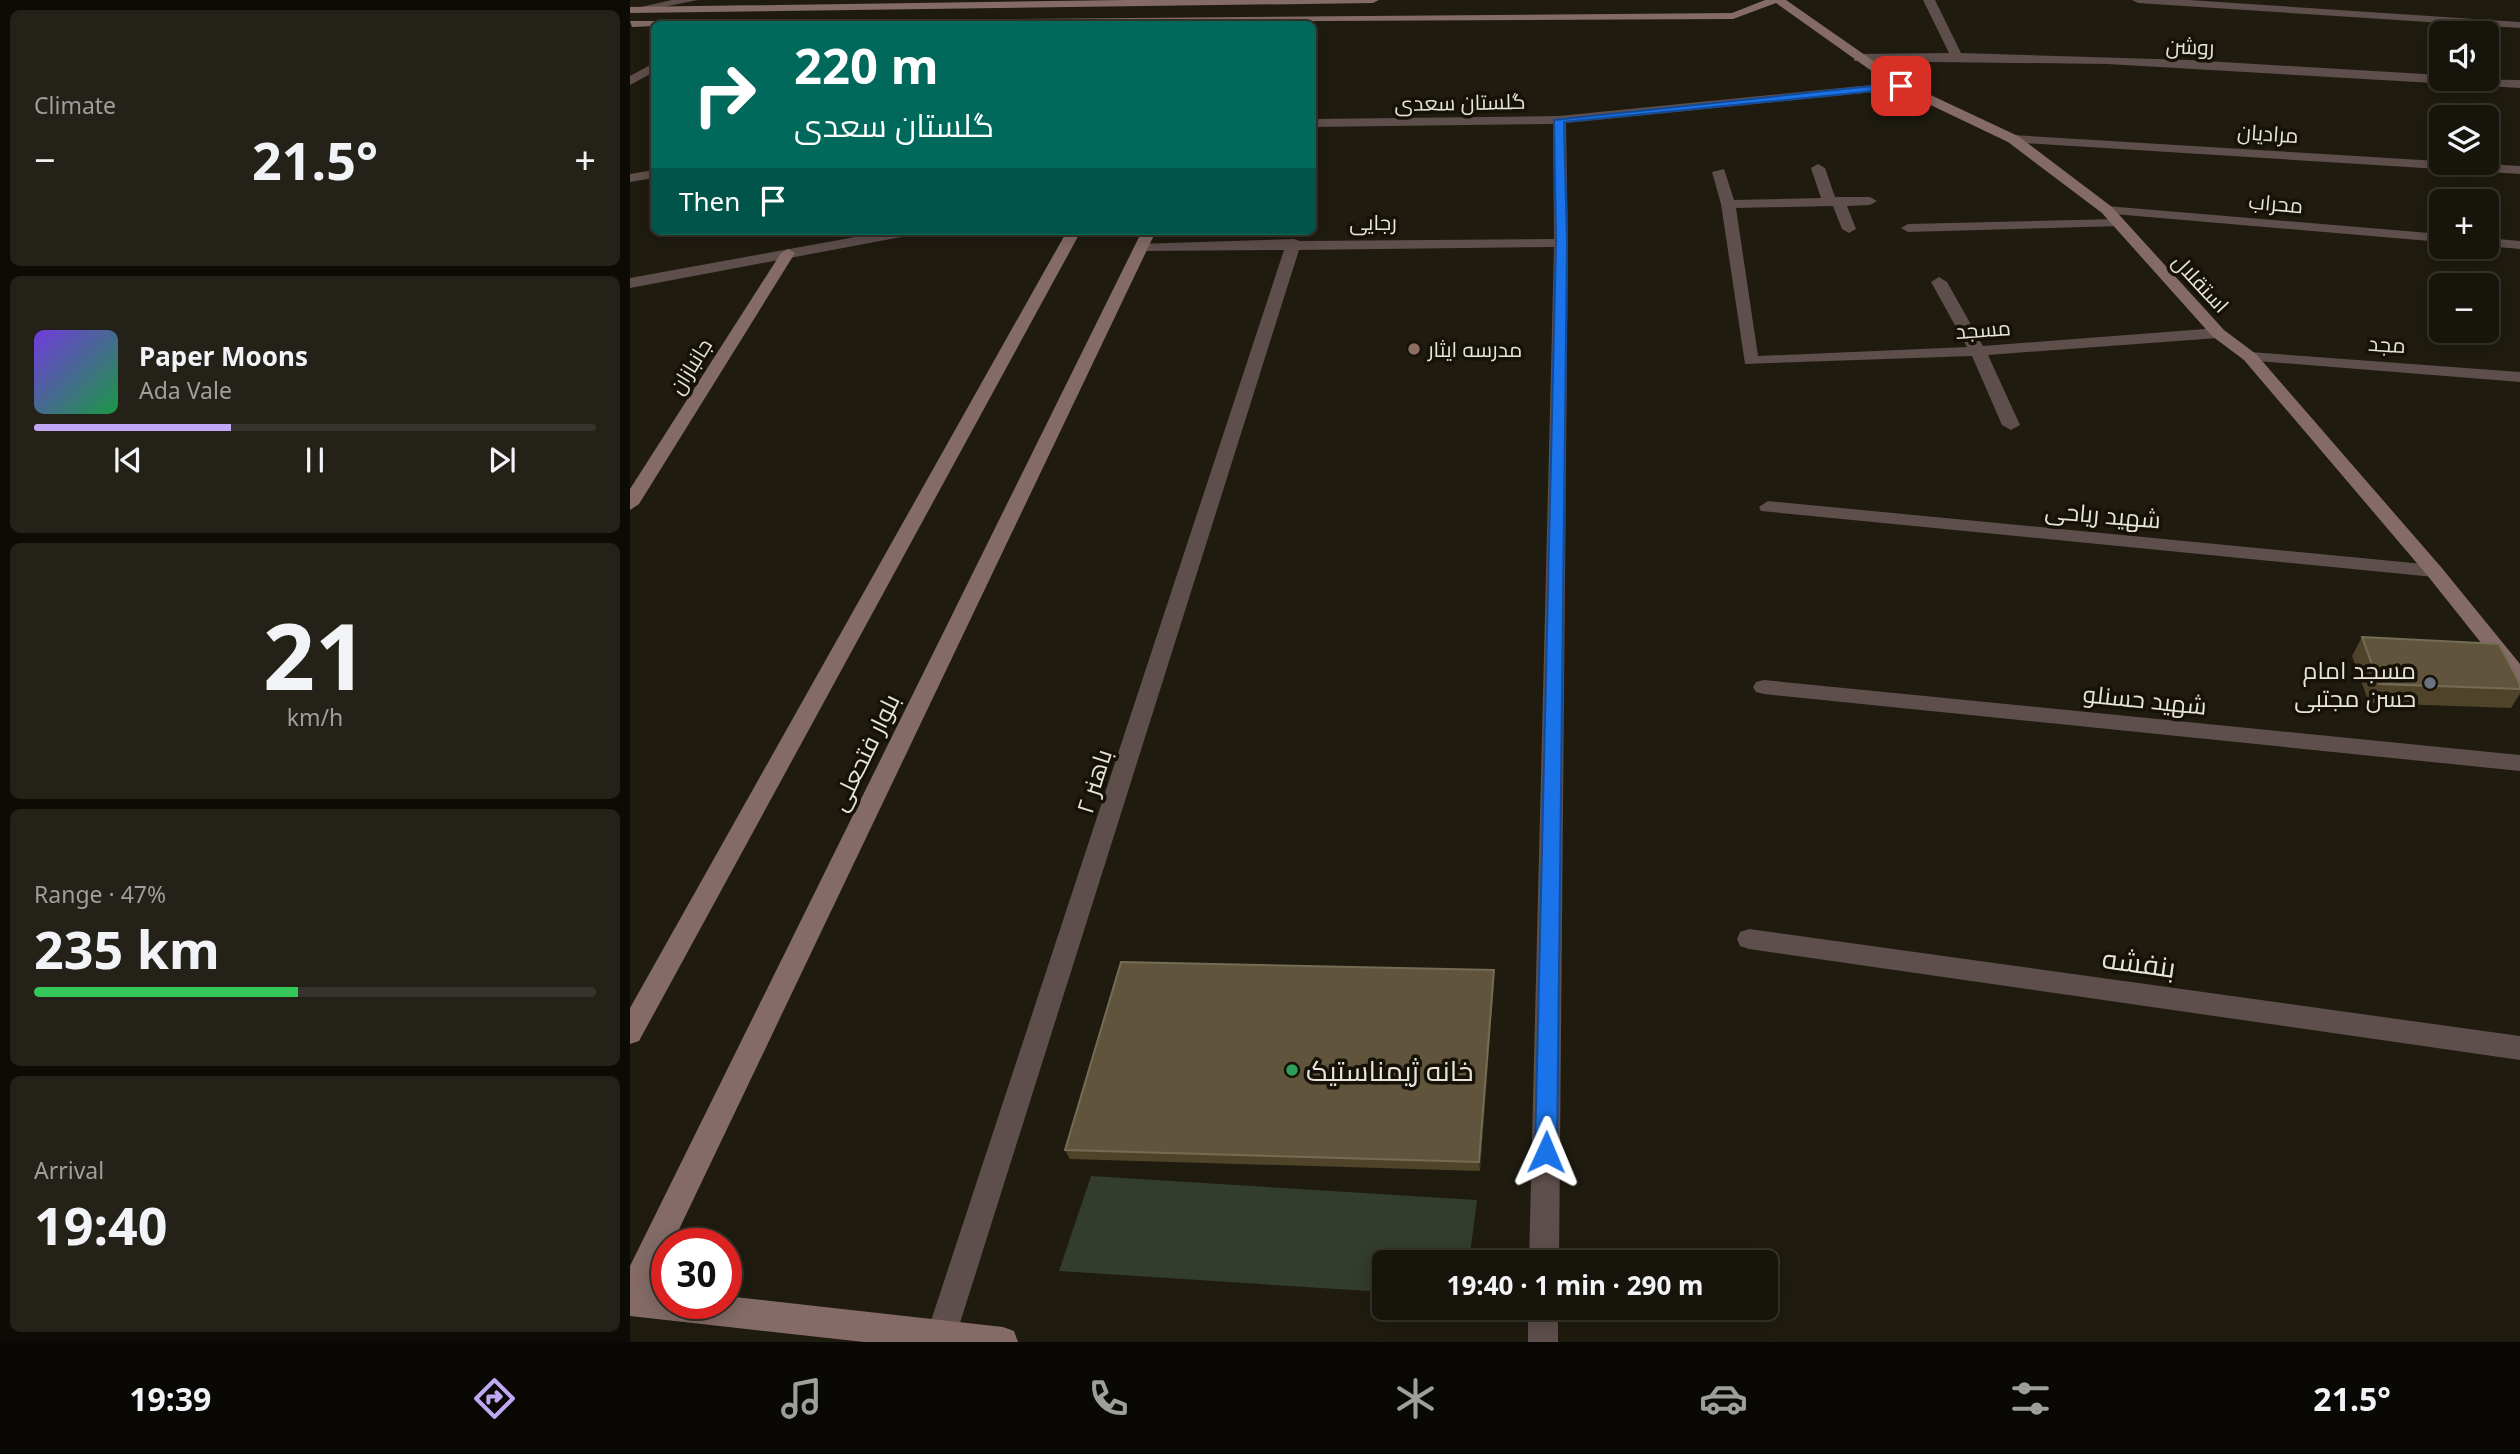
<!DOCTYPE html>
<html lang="en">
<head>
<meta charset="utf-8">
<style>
	:root { --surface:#17140b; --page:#242119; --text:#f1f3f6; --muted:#9e9e9d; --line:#36332c; --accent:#c0a8f4 }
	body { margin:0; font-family:"Noto Sans",Cairo,sans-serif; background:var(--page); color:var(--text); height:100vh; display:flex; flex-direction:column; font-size:26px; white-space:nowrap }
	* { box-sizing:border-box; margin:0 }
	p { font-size:23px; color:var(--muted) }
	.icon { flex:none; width:38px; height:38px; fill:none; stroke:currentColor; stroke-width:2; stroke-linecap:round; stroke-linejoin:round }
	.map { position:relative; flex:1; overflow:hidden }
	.panel { display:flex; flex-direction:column; gap:10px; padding:10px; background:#0d0b06; width:630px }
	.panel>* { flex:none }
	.banner { position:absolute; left:21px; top:21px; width:665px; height:214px; border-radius:10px; box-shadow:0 4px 18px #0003,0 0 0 2px var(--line); background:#00695c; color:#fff; overflow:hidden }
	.fabs { position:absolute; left:1799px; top:21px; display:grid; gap:14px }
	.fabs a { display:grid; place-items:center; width:70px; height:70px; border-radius:10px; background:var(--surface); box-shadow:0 4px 18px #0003,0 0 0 2px var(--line); font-size:35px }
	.speed { position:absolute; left:21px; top:1228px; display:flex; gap:14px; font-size:35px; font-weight:700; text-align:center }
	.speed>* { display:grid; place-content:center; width:91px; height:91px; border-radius:50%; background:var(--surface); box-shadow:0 4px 18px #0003,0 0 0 2px var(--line); line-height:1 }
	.speed .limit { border:10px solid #d22; background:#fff; color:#111 }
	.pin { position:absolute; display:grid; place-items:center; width:60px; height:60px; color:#fff; margin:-30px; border-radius:14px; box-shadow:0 4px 10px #0006 }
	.me { position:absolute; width:77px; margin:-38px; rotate:1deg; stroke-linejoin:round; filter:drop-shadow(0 0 5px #0008) }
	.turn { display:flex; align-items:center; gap:24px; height:147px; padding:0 28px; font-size:32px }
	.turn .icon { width:91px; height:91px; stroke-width:2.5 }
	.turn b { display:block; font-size:49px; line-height:60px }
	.then { display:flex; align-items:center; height:66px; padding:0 28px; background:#0003; gap:14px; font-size:26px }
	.big { font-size:52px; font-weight:700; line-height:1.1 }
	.panel .tile { flex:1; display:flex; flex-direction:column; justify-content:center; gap:10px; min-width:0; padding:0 24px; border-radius:10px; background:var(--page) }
	.panel .dial { align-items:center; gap:0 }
	.dial b { font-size:91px; line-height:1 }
	.song { display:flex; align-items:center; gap:21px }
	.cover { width:84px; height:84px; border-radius:10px; background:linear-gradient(135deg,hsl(260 70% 55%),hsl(140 70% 35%)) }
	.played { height:7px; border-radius:4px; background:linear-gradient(90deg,var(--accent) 35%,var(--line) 35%) }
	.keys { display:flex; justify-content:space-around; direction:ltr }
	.heat { display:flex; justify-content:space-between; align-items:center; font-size:38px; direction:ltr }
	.charge { height:10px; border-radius:5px; background:linear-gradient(90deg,#34c759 47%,var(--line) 0) }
	.trip { position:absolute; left:742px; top:1250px; width:406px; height:70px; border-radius:10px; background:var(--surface); box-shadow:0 4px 18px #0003,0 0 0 2px var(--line); font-weight:700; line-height:70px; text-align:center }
	.tabs { display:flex; height:112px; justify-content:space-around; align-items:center; background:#090804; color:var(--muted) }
	.tabs .icon { width:49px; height:49px }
	.tabs .current { color:var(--accent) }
	.tabs b { font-size:32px; color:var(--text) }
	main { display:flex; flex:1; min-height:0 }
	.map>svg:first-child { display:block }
	.green { fill:#323d2d }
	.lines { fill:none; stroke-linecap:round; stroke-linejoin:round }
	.lane { fill:#5e4e4c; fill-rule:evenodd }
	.street { fill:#5e4e4c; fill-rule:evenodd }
	.secondary { fill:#846b67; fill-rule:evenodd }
	.wall { fill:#4f4429 }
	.shaded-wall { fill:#352c16 }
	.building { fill:#60553c; stroke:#756c55; stroke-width:2 }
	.route { fill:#1a73e8; stroke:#114b97; stroke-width:2 }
	.education-dot { fill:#8d6e63; stroke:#161207; stroke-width:2.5 }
	.worship-dot { fill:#6b7280; stroke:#161207; stroke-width:2.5 }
	.leisure-dot { fill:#2e9e5b; stroke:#161207; stroke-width:2.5 }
	.labels { text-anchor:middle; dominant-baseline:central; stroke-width:7; stroke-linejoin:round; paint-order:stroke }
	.far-street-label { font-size:21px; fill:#e7e4dc; stroke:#161207 }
	.far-poi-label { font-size:21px; fill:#e7e4dc; stroke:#161207; text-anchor:start }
	.street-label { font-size:24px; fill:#e7e4dc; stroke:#161207 }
	.poi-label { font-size:24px; fill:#e7e4dc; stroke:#161207; text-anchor:end }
	.near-street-label { font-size:28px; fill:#e7e4dc; stroke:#161207 }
	.near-poi-label { font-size:28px; fill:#e7e4dc; stroke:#161207; text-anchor:start }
</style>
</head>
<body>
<main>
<section class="panel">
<div class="tile"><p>Climate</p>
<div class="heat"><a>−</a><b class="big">21.5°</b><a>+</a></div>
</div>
<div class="tile">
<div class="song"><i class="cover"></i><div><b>Paper Moons</b><p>Ada Vale</p></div></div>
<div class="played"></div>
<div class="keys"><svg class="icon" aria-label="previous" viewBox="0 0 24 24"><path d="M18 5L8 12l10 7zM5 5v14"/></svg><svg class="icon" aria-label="pause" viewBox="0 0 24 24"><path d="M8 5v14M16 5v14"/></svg><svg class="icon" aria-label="next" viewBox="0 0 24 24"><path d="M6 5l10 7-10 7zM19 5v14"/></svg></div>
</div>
<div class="tile dial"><b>21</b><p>km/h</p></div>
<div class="tile"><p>Range · 47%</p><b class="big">235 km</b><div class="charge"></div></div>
<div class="tile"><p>Arrival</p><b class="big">19:40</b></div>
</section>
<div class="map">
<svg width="1890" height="1342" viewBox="0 0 1890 1342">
	<rect width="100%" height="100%" fill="#1f1b0f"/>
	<path class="green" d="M461,1176L847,1200L839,1262H754V1292L429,1271Z"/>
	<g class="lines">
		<path class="lane" d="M1487,219L1492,220V226L1278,232L1271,228L1278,224Z"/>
		<path class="street" d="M42,0H68L8,12L2,9Z
			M1293,0H1305L1331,53L1559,60L1811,75V79L1890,80V88L1477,64L1224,61V55L1228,54L1319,53Z
			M1502,0H1559L1890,22V28L1508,3Z
			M24,63V72L0,85V76Z
			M1271,82L1275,83V89L936,123L938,243L929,1262H899L924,247L669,250L324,1342H294L654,250L512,251L507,250V244L664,239L670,241L924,239L923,124L682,127V119L929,116Z
			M1383,135L1890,166V174L1378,142L1376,139Z
			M1188,164L1195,168L1205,197H1240L1247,201L1240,205L1217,206L1226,229L1219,233L1212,229L1203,206L1106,208L1128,356L1337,347L1301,282L1309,277L1317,282L1353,346L1588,328L1596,333L1588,338L1358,355L1390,425L1381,430L1372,425L1342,356L1115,364L1091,204L1082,172L1094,169L1104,200L1191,198L1181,168Z
			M24,170V178L0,182V174Z
			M1477,206L1811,234V242L1472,213V207Z
			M258,231H289L282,235L0,288V278Z
			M1857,238L1890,241V249L1857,246Z
			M1620,352L1890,372V382L1614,360L1612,357Z
			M1138,501L1804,565L1814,571L1804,577L1131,511L1129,507Z
			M1134,680L1890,755V771L1134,694L1126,692L1123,687L1126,682Z
			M1119,929L1890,1036V1060L1119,949L1110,946L1107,939L1110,932Z
			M898,1307H928V1342H898Z"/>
		<path class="secondary" d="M494,0H749L743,3L0,13V7Z
			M1135,0H1156L1275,83L1388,136L1482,207L1594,330L1626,354L1811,567L1890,664V685L1883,683L1797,575L1614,360L1582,336L1472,213L1378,142L1267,89L1146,3L1103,19L127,24L133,21L1102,13Z
			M0,21H62L68,24L2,27Z
			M437,231H451L9,1041L0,1044V1008Z
			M512,231H526L42,1244H37V1254L21,1288L37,1290V1304H96V1296L373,1327L384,1331L388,1342H234L0,1316V1266Z
			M158,249L165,253L9,504L0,510V489L151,253Z"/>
	</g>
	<path class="wall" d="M1732,637L1890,684V694L1881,708L1739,703L1722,656Z
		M864,980L850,1171L440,1159L435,1150Z"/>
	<path class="shaded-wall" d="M864,970V980L850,1171L849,1162Z"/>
	<path class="building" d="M1732,637L1869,644L1890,684V689L1749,684Z
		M491,962L864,970L849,1162L435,1150Z"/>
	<path class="route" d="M1271,83L1275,88L934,122L937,243L927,1152L923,1159L916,1162L908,1159L905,1152L926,243L924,120Z"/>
	<circle class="education-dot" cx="784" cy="349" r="7"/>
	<circle class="worship-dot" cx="1800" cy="683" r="7"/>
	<circle class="leisure-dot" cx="662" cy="1070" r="7"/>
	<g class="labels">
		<g class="far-street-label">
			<text transform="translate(1560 46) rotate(2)">روشن</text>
			<text transform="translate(830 102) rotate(-1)">گلستان سعدی</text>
			<text transform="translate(1638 133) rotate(4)">مرادیان</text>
			<text transform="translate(1646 203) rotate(5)">محراب</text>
			<text x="743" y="222">رجایی</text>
			<text transform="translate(1571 283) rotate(47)">استقلال</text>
			<text transform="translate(1353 329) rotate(-4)">مسجد</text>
			<text transform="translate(1757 344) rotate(4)">مجد</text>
			<text transform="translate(60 366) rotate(-58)">جانبازان</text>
		</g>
		<g class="far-poi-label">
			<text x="798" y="349">مدرسه ایثار</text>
		</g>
		<g class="street-label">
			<text transform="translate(1473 514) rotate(5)">شهید ریاحی</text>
			<text transform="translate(1515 699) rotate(6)">شهید حسنلو</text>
			<text transform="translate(234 752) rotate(-64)">بلوار فتحعلی</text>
			<text transform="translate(463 781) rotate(-72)">باهنر ۲</text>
		</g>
		<g class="poi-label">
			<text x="1786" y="669">مسجد امام<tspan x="1786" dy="28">حسن مجتبی</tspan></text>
		</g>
		<g class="near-street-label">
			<text transform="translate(1509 962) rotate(8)">بنفشه</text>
		</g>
		<g class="near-poi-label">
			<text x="676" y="1070">خانه ژیمناستیک</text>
		</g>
	</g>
</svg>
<div class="fabs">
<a><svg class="icon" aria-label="sound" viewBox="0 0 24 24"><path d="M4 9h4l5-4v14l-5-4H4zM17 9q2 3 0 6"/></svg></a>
<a><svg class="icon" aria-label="layers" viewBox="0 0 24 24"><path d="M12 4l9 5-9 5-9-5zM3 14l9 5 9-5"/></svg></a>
<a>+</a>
<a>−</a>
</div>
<div class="speed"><div class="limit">30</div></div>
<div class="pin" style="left:1271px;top:86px;background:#d93025"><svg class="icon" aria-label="arrive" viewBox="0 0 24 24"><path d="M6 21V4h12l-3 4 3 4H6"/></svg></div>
<svg class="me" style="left:916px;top:1152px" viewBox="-20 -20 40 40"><path d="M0-17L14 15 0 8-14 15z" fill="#1a73e8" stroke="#fff" stroke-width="4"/></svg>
<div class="trip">19:40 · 1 min · 290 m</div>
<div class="banner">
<div class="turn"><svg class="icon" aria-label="right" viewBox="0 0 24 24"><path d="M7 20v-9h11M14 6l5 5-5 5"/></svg><div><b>220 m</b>گلستان سعدی</div></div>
<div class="then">Then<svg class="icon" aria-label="arrive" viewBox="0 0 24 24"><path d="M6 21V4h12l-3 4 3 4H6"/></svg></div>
</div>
</div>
</main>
<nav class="tabs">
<b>19:39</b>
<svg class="icon current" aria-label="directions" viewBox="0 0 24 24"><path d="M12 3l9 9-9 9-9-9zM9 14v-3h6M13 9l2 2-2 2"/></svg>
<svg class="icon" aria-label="music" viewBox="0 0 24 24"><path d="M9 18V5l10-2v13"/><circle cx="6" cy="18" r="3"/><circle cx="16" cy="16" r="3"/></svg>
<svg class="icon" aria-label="phone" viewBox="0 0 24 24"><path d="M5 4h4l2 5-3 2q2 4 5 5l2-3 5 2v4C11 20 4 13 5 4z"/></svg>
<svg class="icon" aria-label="climate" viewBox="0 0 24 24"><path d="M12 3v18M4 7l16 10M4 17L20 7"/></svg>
<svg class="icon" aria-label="car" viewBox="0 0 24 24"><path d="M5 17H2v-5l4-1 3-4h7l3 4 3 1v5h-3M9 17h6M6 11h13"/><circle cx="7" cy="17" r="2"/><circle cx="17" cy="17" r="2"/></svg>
<svg class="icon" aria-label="filters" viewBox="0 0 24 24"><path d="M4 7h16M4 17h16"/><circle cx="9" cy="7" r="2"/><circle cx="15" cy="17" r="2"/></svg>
<b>21.5°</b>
</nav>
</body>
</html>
